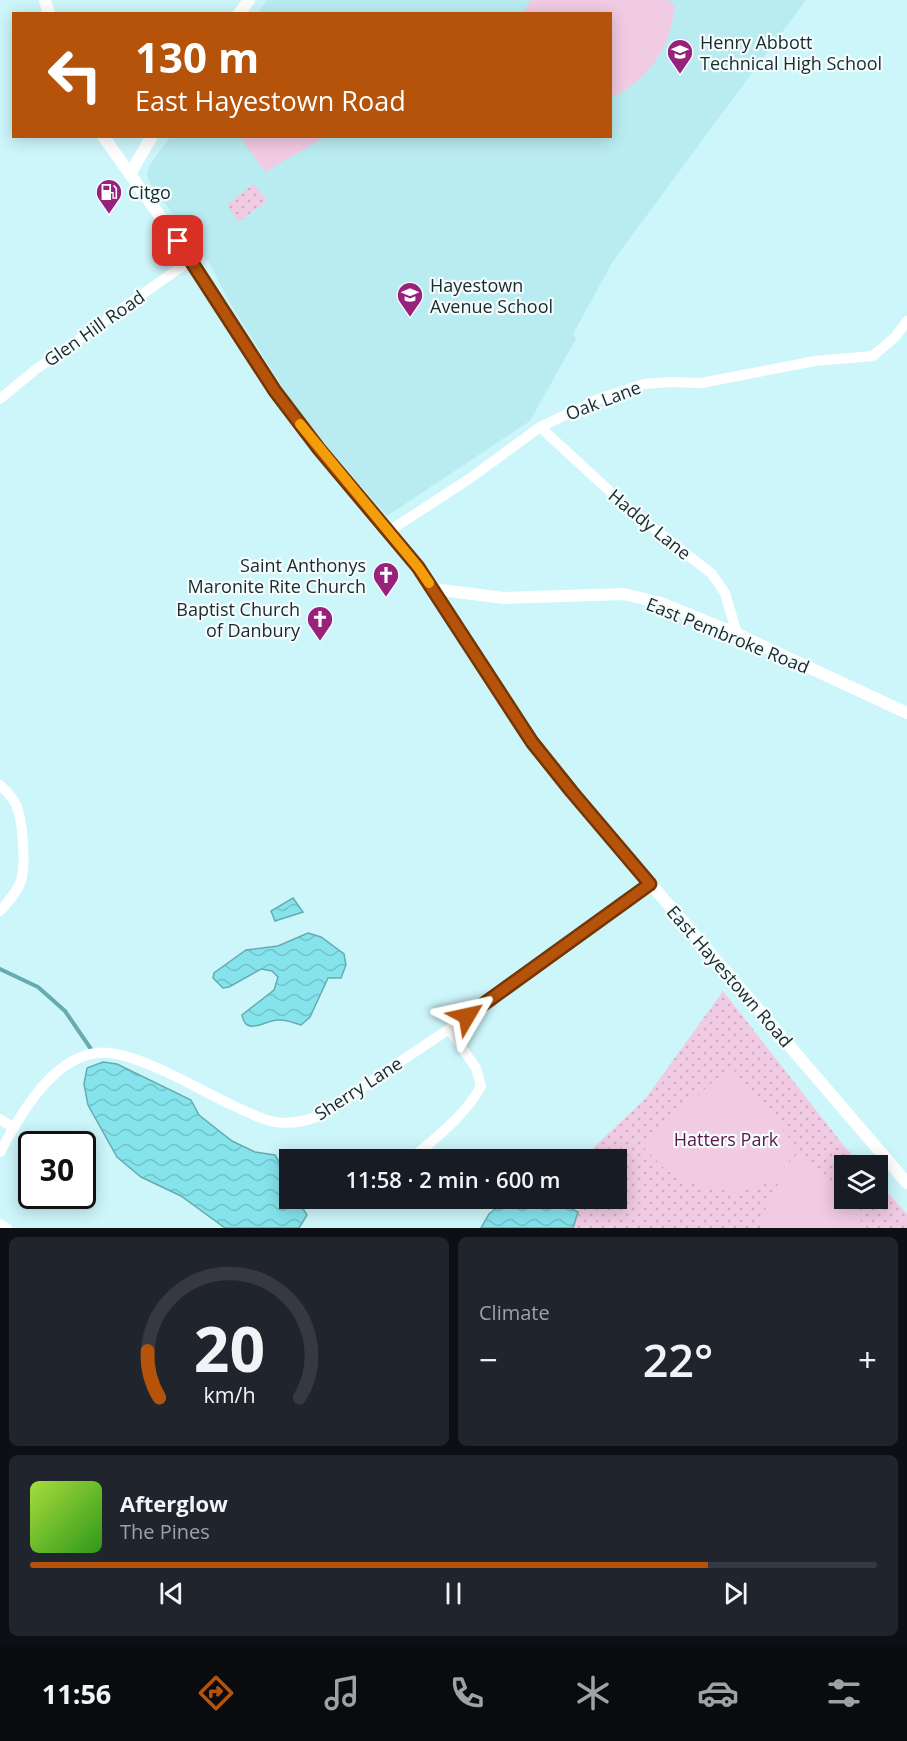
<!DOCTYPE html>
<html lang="en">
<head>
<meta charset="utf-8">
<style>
	:root { --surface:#171b24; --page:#20242c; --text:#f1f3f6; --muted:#9ea1a6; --line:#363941; --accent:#b45309 }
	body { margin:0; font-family:"Open Sans",sans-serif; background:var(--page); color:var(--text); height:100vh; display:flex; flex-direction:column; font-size:22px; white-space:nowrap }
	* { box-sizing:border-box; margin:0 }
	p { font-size:20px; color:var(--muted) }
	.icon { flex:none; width:33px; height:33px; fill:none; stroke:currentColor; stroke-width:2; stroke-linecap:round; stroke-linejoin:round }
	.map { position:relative; height:1228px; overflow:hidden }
	.details { display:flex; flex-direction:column; gap:9px; padding:9px; background:#0d0f14; flex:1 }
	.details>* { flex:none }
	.hud { position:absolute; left:12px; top:12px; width:600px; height:126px; border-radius:0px; box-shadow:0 3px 15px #0003; background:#b45309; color:#fff; overflow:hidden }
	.fabs { position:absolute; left:834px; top:1155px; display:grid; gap:12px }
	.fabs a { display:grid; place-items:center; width:54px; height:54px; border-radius:0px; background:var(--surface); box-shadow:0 3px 15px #0003; font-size:30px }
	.speed { position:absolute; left:18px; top:1131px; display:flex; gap:12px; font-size:30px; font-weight:700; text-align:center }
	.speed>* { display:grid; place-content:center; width:78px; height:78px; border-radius:50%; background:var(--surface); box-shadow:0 3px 15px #0003; line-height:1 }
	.speed .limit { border:3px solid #111; border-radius:9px; background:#fff; color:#111 }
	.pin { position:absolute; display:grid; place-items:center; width:51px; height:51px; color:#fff; margin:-26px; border-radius:12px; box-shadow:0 3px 9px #0006 }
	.me { position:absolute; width:66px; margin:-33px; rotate:54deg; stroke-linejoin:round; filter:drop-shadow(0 0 4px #0008) }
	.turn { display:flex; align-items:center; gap:21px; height:126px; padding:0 24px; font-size:27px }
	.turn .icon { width:78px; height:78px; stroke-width:2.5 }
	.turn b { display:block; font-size:42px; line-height:51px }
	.big { font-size:45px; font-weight:600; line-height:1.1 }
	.details .tile { flex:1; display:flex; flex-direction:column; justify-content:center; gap:9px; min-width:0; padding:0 21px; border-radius:9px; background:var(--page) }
	.details .dial { align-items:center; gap:0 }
	.dial svg { height:156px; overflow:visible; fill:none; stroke:var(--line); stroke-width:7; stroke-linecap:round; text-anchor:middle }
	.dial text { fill:var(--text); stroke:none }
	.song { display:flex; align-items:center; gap:18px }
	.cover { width:72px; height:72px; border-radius:9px; background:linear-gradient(135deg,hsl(80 70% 55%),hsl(110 70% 35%)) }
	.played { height:6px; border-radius:3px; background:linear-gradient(90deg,var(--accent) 80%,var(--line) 80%) }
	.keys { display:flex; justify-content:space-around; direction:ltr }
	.heat { display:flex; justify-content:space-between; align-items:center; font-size:33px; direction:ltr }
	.details .tiles { flex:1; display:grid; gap:9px; grid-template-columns:1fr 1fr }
	.tile:last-child { grid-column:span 2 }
	.trip { position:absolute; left:279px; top:1149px; width:348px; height:60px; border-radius:0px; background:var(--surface); box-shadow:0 3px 15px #0003; font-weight:600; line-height:60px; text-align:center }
	.dock { display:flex; height:96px; justify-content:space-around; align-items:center; background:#090b0e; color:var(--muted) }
	.dock .icon { width:42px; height:42px }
	.dock .active { color:var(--accent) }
	.dock b { font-size:27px; color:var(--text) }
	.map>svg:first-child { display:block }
	.built { fill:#b9ecf1 }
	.park { fill:url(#park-dots) }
	.pitch { fill:#f1cae3 }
	.water { fill:url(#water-waves); stroke:#65acb1; stroke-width:1.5 }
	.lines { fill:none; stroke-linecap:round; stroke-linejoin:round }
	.stream { stroke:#65acb1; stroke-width:4 }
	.minor { stroke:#fff; stroke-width:10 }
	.tertiary { stroke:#fff; stroke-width:12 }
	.route-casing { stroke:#753606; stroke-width:15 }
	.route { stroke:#b45309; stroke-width:10 }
	.slow { stroke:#f59e0b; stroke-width:10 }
	.labels { text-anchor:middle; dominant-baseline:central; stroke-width:4.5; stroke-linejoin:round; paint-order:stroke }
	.poi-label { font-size:18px; fill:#1a2a2b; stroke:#f4fcfd; text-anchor:start }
	.street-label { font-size:18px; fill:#1a2a2b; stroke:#f4fcfd }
	.park-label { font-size:18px; fill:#5d154b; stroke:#f4fcfd }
</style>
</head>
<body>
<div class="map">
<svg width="907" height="1228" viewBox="0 0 907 1228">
	<defs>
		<pattern id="park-dots" width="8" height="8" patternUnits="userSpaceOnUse" patternTransform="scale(1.5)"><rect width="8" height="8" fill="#f1cae3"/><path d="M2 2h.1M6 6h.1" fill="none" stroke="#ceaec3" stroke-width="1.8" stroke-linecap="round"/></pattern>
		<pattern id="water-waves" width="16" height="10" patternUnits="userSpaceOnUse" patternTransform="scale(1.5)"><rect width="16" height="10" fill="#85e3eb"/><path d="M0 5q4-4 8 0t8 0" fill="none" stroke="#72c3ca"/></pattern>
	</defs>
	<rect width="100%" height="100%" fill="#cdf6fa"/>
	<path class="built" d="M267,0H806L613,261L573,334L576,339L530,421L387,516L310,427L293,404L228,300L211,266L150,183L147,175L149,166L170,137L610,136V14L258,13Z"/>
	<path class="park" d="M254,184L267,201L238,222L227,204Z
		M723,991L844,1146L862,1165L844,1166V1198H878V1182L907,1214V1228H573L581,1199L616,1198V1160L590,1159L593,1148L646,1098Z"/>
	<path class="pitch" d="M531,0H667L675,4C673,15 672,27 668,37C658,63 637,87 611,97L610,14L523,13Z
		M240,137H325L265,172Z
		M726,1070H734L799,1150L770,1183L734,1192L698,1186L667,1171L642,1146Z
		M805,1156L867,1228H760L761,1218L782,1176Z"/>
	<path class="water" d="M293,898L303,912L275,921L271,911Z
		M308,933L321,937L344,954L346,965L341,978H328L310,1017L301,1025C294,1023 286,1019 278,1020C265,1020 246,1037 242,1015L274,990L278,977L272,971L261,969L229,987L223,988L213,978L214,973L246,950L278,946Z
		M103,1062L117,1064L191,1100L199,1115L232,1141L255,1152L275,1155C284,1168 290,1182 290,1198L297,1199L307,1215L299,1228H225L181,1196L141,1177L117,1157L88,1105L84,1084L87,1068Z
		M507,1199H553L578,1212L573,1228H481L489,1214Z"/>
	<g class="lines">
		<path class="stream" d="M0,969L38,987L65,1011L91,1049"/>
		<path class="minor" d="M0,399L35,370L191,260
			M540,427L629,509L712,574L725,593L737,634
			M389,531L469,479L540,427L599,399L644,384L669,382L701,383L815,361L873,356L895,337L907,321
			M0,785C5,790 12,796 15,803C23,817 26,865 21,881C17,892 8,902 0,911
			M0,1119L14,1128
			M0,1152C21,1114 57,1047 110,1053C145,1057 198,1089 232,1105C266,1121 282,1130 319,1116L449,1029L650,884
			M410,1160C436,1137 465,1116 481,1086L476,1068L449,1029
			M0,1224L7,1228"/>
		<path class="tertiary" d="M45,0L49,14
			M239,14L249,0
			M103,136L191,260L275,391L319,449L418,567L519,724L572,792L907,1183
			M130,174L152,136
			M433,589L504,598L624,594L661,603L737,634L907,713"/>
	</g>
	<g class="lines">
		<g class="route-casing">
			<path id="route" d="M178,241L275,391L319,449L418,567L532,742L572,792L650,884L467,1016"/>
		</g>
		<use href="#route" class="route"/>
		<path class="slow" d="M300,424L418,567L429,583"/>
	</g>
	<defs>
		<g id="school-pin" transform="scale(1.35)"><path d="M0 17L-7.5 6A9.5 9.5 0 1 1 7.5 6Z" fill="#98217c" stroke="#f4fcfd"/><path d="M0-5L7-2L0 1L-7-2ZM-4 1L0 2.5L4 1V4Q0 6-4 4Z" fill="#fff"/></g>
		<g id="fuel-pin" transform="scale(1.35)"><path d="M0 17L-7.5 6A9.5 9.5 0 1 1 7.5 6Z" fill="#98217c" stroke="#f4fcfd"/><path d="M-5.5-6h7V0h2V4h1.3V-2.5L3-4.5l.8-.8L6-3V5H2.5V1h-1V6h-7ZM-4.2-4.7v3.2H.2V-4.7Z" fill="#fff"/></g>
		<g id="church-pin" transform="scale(1.35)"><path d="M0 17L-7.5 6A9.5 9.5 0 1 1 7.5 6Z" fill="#98217c" stroke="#f4fcfd"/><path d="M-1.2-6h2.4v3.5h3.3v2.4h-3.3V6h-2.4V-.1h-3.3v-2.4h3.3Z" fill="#fff"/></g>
	</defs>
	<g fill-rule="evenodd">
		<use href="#school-pin" x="680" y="52"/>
		<use href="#fuel-pin" x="109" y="192"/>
		<use href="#school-pin" x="410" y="295"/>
		<use href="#church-pin" x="386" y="575"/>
		<use href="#church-pin" x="320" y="619"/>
	</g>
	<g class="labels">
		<g class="poi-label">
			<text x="700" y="42">Henry Abbott<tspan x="700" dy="21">Technical High School</tspan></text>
			<text x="128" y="192">Citgo</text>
			<text x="430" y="285">Hayestown<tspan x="430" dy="21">Avenue School</tspan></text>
			<text x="366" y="565" text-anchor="end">Saint Anthonys<tspan x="366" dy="21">Maronite Rite Church</tspan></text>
			<text x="300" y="609" text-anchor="end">Baptist Church<tspan x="300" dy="21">of Danbury</tspan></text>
		</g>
		<g class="street-label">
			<text transform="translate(94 328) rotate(-35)">Glen Hill Road</text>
			<text transform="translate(603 400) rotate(-21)">Oak Lane</text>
			<text transform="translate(650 524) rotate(39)">Haddy Lane</text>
			<text transform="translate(728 635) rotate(22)">East Pembroke Road</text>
			<text transform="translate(730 976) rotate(49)">East Hayestown Road</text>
			<text transform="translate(358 1088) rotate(-33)">Sherry Lane</text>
		</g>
		<g class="park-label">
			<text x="726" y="1139">Hatters Park</text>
		</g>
	</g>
</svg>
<div class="fabs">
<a><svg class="icon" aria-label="layers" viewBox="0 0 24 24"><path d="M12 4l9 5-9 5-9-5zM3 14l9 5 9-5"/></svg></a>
</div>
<div class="speed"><div class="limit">30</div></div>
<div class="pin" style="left:178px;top:241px;background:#d93025"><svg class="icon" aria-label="arrive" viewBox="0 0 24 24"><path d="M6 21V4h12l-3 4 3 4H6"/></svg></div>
<svg class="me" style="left:467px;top:1016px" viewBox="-20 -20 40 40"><path d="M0-17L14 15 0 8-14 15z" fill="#b45309" stroke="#fff" stroke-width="4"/></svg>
<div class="trip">11:58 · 2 min · 600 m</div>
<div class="hud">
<div class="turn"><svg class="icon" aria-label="left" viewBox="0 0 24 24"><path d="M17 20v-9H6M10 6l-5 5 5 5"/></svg><div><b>130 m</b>East Hayestown Road</div></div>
</div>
</div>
<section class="details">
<div class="tiles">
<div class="tile dial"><svg viewBox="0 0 100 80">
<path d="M14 69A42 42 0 1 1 86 69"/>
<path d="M14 69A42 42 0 0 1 8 45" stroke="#b45309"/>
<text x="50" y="56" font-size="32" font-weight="700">20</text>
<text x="50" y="72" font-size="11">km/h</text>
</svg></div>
<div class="tile"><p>Climate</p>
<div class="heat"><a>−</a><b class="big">22°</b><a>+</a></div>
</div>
<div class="tile">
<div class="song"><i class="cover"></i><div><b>Afterglow</b><p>The Pines</p></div></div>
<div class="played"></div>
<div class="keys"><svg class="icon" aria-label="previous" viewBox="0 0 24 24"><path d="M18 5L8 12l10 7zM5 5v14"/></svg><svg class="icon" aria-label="pause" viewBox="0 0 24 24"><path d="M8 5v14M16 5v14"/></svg><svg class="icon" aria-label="next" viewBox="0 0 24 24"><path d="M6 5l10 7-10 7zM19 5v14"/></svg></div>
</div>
</div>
</section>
<nav class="dock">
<b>11:56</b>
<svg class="icon active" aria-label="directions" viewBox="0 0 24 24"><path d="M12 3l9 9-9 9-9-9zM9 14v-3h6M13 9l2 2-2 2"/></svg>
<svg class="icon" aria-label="music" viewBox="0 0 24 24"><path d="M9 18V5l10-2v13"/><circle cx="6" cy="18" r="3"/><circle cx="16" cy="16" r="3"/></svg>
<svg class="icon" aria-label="phone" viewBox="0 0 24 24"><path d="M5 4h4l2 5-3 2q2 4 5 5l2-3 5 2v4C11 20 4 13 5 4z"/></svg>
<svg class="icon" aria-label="climate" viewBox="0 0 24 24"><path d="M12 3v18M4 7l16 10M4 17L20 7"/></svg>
<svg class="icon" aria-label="car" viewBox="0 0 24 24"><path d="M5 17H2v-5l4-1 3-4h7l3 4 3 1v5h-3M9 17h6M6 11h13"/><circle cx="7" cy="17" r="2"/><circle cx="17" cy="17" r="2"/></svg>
<svg class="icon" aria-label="filters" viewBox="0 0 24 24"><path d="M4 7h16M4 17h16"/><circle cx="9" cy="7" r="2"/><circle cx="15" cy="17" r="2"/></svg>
</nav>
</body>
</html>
